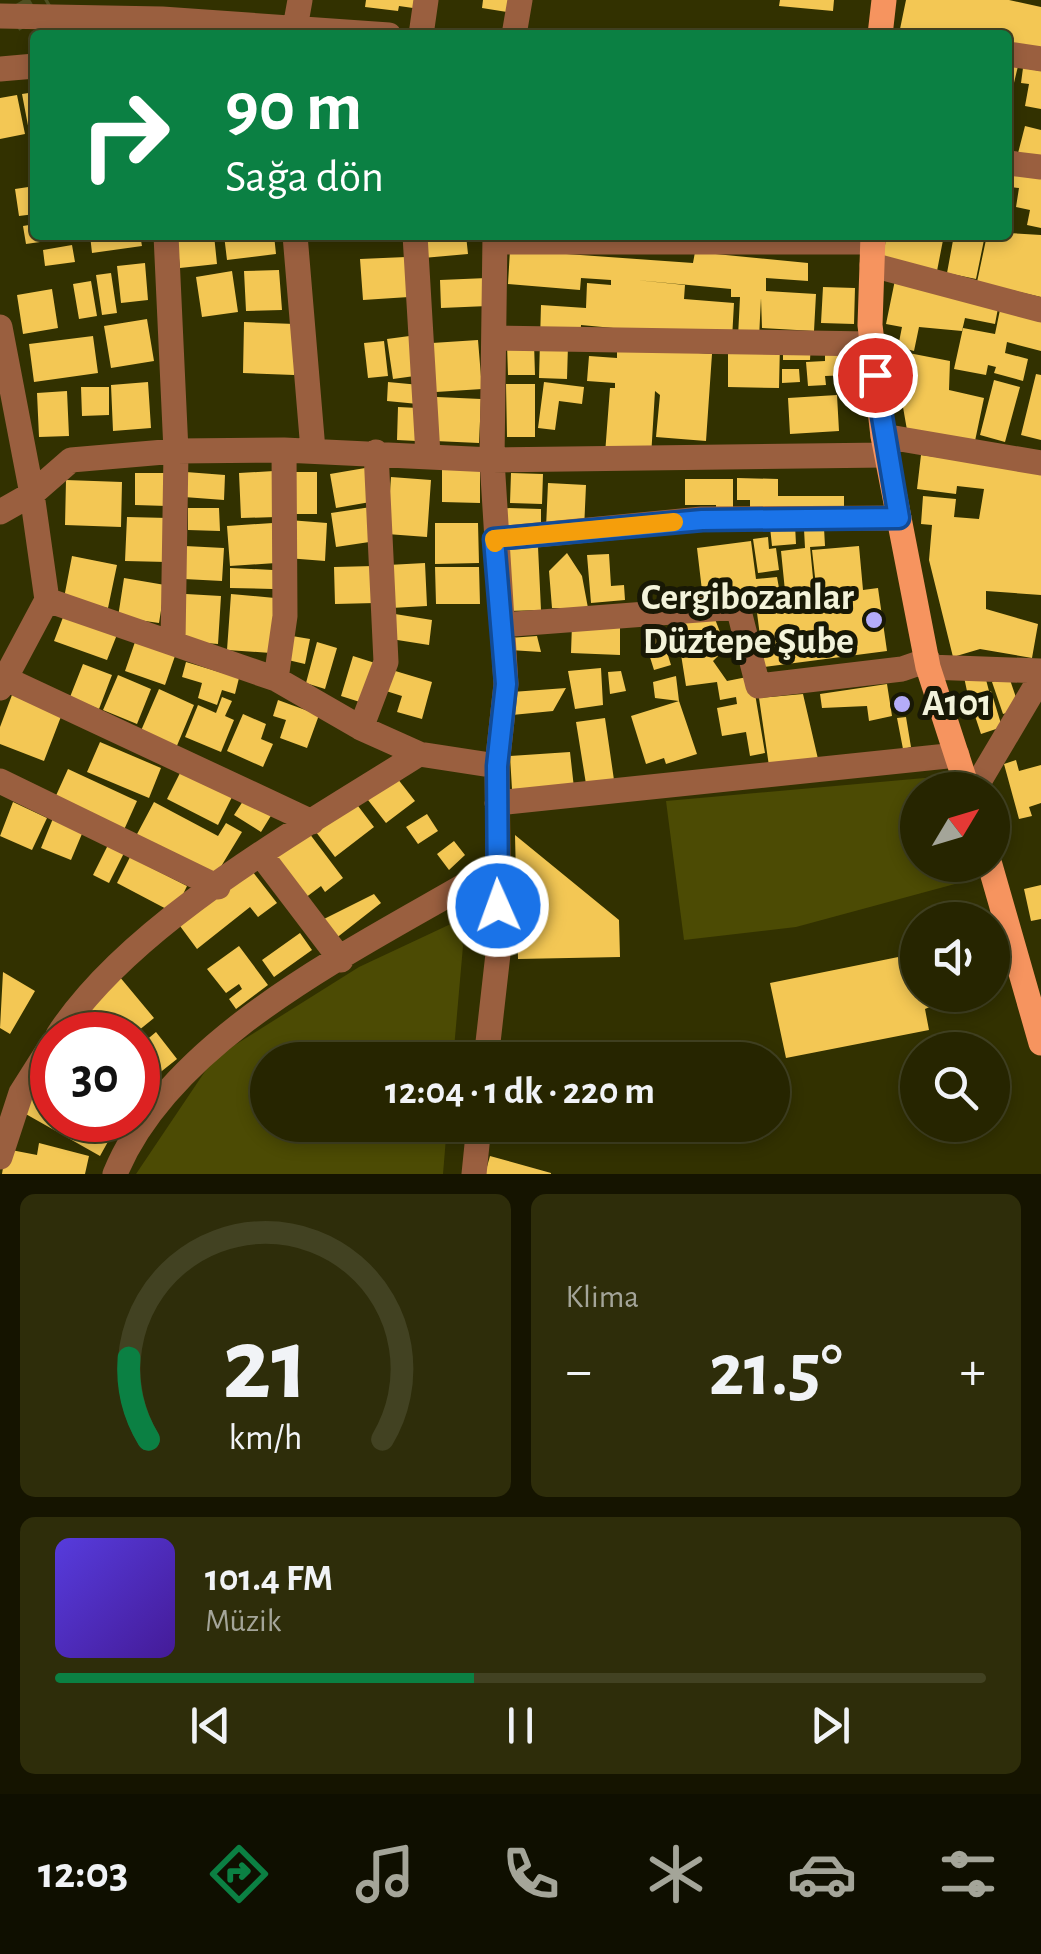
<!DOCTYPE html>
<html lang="tr">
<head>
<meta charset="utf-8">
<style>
	:root { --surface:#262500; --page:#2e2d0a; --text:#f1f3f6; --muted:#a4a599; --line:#424222; --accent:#0b8043 }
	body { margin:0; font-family:"Alegreya Sans",sans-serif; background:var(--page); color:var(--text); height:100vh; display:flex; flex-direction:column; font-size:38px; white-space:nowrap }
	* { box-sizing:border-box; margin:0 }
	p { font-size:32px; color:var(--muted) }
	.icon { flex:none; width:55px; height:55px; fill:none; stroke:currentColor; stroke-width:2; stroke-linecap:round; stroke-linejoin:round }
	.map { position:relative; height:1174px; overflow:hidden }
	.sheet { display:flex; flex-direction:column; gap:20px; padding:20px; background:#151400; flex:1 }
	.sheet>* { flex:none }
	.guide { position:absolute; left:30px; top:30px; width:982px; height:210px; border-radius:10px; box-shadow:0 5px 15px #0003,0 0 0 2px var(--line); background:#0b8043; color:#fff; overflow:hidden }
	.needle { width:65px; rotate:52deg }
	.buttons { position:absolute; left:900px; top:772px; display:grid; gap:20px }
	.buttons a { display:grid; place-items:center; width:110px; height:110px; border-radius:50%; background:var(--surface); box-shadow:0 5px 15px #0003,0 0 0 2px var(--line); font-size:50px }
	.speed { position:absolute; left:30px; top:1012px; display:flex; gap:20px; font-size:50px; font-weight:700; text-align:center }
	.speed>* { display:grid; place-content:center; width:130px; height:130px; border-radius:50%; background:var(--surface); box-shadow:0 5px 15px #0003,0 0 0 2px var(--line); line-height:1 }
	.speed .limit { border:15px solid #d22; background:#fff; color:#111 }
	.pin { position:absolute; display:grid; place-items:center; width:85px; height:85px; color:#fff; margin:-42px; border:5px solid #fff; border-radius:50%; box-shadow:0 2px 10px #0007 }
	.me { position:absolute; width:110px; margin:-55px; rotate:358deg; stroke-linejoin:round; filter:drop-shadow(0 0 8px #0008) }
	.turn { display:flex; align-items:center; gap:35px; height:210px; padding:0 30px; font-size:45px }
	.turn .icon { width:130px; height:130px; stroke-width:2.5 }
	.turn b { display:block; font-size:70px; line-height:85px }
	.big { font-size:75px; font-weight:600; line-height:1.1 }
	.sheet .tile { flex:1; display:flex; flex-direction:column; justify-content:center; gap:15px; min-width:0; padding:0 35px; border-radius:15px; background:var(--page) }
	.sheet .dial { align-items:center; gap:0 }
	.dial svg { height:260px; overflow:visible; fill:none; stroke:var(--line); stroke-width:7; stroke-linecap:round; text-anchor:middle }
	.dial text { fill:var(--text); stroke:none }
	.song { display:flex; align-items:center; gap:30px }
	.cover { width:120px; height:120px; border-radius:15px; background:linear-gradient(135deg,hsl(250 70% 55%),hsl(260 70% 35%)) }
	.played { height:10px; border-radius:5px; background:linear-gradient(90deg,var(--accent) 45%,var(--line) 45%) }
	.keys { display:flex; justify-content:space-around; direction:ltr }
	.heat { display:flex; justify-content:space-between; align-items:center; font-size:55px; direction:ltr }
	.sheet .tiles { flex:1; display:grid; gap:20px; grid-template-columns:1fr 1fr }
	.tile:last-child { grid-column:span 2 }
	.trip { position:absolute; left:250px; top:1042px; width:540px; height:100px; border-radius:50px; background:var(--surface); box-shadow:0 5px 15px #0003,0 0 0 2px var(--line); font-weight:600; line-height:100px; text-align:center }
	.tab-bar { display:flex; height:160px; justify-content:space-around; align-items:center; background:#0f0f00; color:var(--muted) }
	.tab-bar .icon { width:70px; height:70px }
	.tab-bar .selected { color:var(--accent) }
	.tab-bar b { font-size:45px; color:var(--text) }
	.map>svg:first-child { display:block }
	.green { fill:#4c4b04 }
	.building { fill:#f3c754 }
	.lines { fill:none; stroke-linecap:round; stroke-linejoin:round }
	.major-tunnel { stroke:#4f4e21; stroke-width:25; stroke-dasharray:25 12; stroke-linecap:butt }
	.minor { stroke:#9a5f3f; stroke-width:25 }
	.major { stroke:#f6945f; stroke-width:25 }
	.route-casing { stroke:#114b97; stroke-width:25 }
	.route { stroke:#1a73e8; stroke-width:18 }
	.slow { stroke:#f59e0b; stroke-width:18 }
	.poi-dot { fill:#b4acf9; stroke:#181805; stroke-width:4 }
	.labels { text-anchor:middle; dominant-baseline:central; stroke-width:10; stroke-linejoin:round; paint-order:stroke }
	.poi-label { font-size:38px; font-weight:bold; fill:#f3f3da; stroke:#181805; text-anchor:end }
</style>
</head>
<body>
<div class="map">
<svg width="1041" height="1174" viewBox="0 0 1041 1174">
	<rect width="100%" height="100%" fill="#323100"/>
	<path class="green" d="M947,776L950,790H918V865H963L966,881L796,927L684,940L666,801Z
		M455,922L463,946L453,1060H268V1125H447L443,1174H136L214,1058L359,967Z"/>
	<path class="building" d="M366,0H414L413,8L399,6L398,11L365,7Z
		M483,0H508L507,12L482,8Z
		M780,0H834L833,11L779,6Z
		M906,0H1009L1041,7V57L1008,50V35H929L900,29Z
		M1008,63L1018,66L1013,87L1008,86Z
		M1023,68L1041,71V109L1025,106L1029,84L1021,83Z
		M35,92V151L33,152L22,94Z
		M17,95L25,134L0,139V98Z
		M1025,126L1041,130V162L1017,157Z
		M1015,167L1041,172V228L1027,225L1030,210L1016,207L1019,188L1011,187Z
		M35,186V214L19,216L15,189Z
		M35,224V235H53L54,240L26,244L23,226Z
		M1008,233L1041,235V297L977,282L987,235Z
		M90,235H140L142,246L92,253Z
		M214,235L217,264L180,268L177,239Z
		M224,235H274L276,254L227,260Z
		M421,235H466L468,254L423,258Z
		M886,235H944L937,271L881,259Z
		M954,235H985L976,279L947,273Z
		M72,245L75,262L45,266L43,250Z
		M510,250L693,263L695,252L808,263V281L766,278V291L816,294L814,331L762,328L761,298L759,338L738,337L740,297H731V289L636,280L685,285L684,299L734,303L732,339L581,325L580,346L568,345L567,379L539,378L541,305L586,308L587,283L611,285V280L581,278L580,290L508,284Z
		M406,257L409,297L363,300L360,259Z
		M145,263L148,300L121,303L117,266Z
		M279,270L282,310L246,311L244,271Z
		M232,271L238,312L202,317L196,277Z
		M111,273L117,313L102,315L96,275Z
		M487,278L488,306L441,308L440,280Z
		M895,280L999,303L995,324L965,318L962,331L919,327L914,351L898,347L902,327L886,324Z
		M91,281L97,316L79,319L73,284Z
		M823,287L855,288L854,324L821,323Z
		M52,289L58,328L23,334L17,295Z
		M1001,305L1041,314V351L1007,342L1005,353L1028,359L1023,381L994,373L996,367L988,365L986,375L954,369L963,328L995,334Z
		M147,319L154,361L111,368L104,326Z
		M244,322L295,324L294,375L243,373Z
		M417,335L422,375L393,379L387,339Z
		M93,336L98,373L34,382L29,344Z
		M478,340L482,389L436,392L432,343Z
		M384,341L388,376L368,378L364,343Z
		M728,342L780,343L779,388L728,387Z
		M783,342H811L810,360H783Z
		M534,343L535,375H508L507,344Z
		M849,344L850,375L825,376L826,385L808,386L806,362L825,361V346Z
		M658,350L712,354L706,441L656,437L660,395L655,391L651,457L605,454L610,388H615V383L587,381L589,356L617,358V351Z
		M893,350L950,361L949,390L984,398L975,441L907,430Z
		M782,369H799L800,382L782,383Z
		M1036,374L1041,375V440L1021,435Z
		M994,380L1020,387L1005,442L980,435Z
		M148,382L151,428L113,431L111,385Z
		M388,382L420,385L418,404L387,401Z
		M544,382L584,387L582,404L559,401L555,430L538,428Z
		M506,384H535V437H507Z
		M81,387H109V415L82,416Z
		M67,391L69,436L39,437L37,393Z
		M837,395L839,431L790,434L788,398Z
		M437,397L481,399L479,443L435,441Z
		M398,407L418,408L417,441L397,440Z
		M921,455L1041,471V595L986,591V609L1038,624L1032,658L980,649L953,657L929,560L932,525L921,524L923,496L956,499L954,517L979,519L984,489L957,486L956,494L917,489Z
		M371,467L376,501L336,508L330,474Z
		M442,468L480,469V503L442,502Z
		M274,471L276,517L241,518L239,473Z
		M186,472L225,475L224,500L184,497Z
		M288,472H317V514H288Z
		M135,473H167V506L135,505Z
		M511,473L543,474L542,504L510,503Z
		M391,477L431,480L427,537L387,534Z
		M737,478L778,479V496H844V517L750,507V500H737Z
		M685,479H733V514H716V505H685Z
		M66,480L122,482L121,527L65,525Z
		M548,483L586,485L584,530L546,528Z
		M371,507L376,541L336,547L331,513Z
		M188,508H219L220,531L188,530Z
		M505,508L541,509V531H505Z
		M127,517L168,518L167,562L125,561Z
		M289,520L327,523L325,561L287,558Z
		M273,523L276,563L230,566L227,526Z
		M435,523H478L479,563L435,564Z
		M795,525L796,544L772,546L770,527Z
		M824,528L825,546L810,547L814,588L785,591L781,551L805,548L804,529Z
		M768,537L769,549L776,548L779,570L758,573L753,539Z
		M751,541L756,579L777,577L781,599L733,605L703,599L697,548Z
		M185,546L224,548L222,581L184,579Z
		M859,546L863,590L878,588L887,651L764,667L756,605L844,593L817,595L812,550Z
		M538,547L541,610L508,611L505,548Z
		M567,553L582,576L588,608H552L549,571Z
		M609,554L611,586L624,585L625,600L591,603L587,555Z
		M72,556L117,565L108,608L64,598Z
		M425,563L427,606L391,608L388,565Z
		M374,566L375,603L335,604L334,567Z
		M435,567H479L480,604H436Z
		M230,568L273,570V589L230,588Z
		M124,578L165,585L159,623L118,617Z
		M186,594L221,596L218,644L182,641Z
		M231,594L275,598L271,653L227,650Z
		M65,612L118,632L107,660L54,641Z
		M395,614L432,620L429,645L391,639Z
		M715,619L726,648L713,661L727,681L752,676L765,753L750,756L746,732L722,736L717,708L737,704L736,697L720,700L717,682L686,686L676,623Z
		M572,624L620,626V655L571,653Z
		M661,633L671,665L654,670L644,638Z
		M292,636L310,639L305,664L288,660Z
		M537,636L541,652L510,650L509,638Z
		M135,642L175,656L165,685L125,671Z
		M317,642L337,648L325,689L306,683Z
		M353,656L375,663L363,703L341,696Z
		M186,662L239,678L235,694L222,690L217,705L198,698L202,683L182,677Z
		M83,664L112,675L99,709L70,697Z
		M601,668L603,705L575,709L568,671Z
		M392,670L432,682L422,719L397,712L402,696L386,691Z
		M621,671L626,691L610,694L608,672Z
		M984,672L989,691L968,696L964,677Z
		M118,675L151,689L137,724L103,710Z
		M676,676L679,701L655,698L653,682Z
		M1009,677L1020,709L1003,714L992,682Z
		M887,684L892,716L869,721L867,706L822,708L820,694Z
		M566,688L553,711L512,715V692Z
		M159,689L194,705L176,748L140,733Z
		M991,691L1002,727L981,734L969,698Z
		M803,694L818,759L769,766L759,698Z
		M12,695L62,714L44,761L0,744V727Z
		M222,697L232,701L225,716L234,720L221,752L185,737L198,705L216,713Z
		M278,700L319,715L307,748L280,738L286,720L273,716Z
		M679,701L697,754L666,764L664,758L646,764L631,716Z
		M243,714L266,724L261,739L273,744L263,767L227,751Z
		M906,717L911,747L903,749L897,718Z
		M605,718L614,780L586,784L576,722Z
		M100,742L161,768L149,798L87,772Z
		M570,752L574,788L512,789L510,756Z
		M1016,760L1019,771L1041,765V803L1029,807L1032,816L1019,819L1004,764Z
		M68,769L137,801L123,832L54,800Z
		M182,769L233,795L218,825L167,799Z
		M397,778L415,801L386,823L368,800Z
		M245,798L272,814L261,832L234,815Z
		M13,802L47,818L32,850L0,836Z
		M154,802L218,836L226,823L242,832L214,878L136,836Z
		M355,802L374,827L335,857L316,832Z
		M427,814L438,831L418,844L406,827Z
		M54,816L84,829L71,860L41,848Z
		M309,833L343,878L325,892L321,886L301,901L271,861Z
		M515,835L619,920L620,957L518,959Z
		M454,841L465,855L449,870L437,854Z
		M109,843L125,851L109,883L93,875Z
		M130,857L187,886L174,913L117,883Z
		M252,871L277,903L258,917L250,907L197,949L180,926Z
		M1041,885V919L1031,921L1024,889Z
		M374,894L381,903L335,939L322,920Z
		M300,933L312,950L274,977L262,960Z
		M239,946L268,985L236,1009L229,999L242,989L239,984L226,993L207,969Z
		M918,953V995H937L939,1003L925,1009L929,1030L786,1058L770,983Z
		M3,972L35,991L10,1034L0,1028Z
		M119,976L154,1018L133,1035H111L85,1004Z
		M77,1019L91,1035H68Z
		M156,1032L177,1059L143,1086L138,1079V1047Z
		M52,1062V1120H120L100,1156L24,1113Z
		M39,1143L89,1156L85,1174H2L6,1149L37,1155Z
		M490,1156L551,1173V1174H485Z"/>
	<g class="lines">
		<path class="major-tunnel" d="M13,20L48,0"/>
		<path class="minor" d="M0,16L162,19L389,35
			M295,28L300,0
			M421,35L426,0
			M514,35L520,0
			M1008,54L1041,59
			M0,69L35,66
			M1008,163L1041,167
			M166,235L176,451L173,643
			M295,235L313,450
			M415,235L428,455
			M496,242H873
			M872,265L1041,310
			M0,327L32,494L47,600L0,688
			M495,338L871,344
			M883,436L1041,463
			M0,512L32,494L71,460L176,451L284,450L492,460L886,455
			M495,539L702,519L899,518
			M47,600L276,679L361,728L419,754L497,766
			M502,625L738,607L758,686L902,669L928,660
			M928,667L1041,671
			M6,679L312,822
			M276,679L285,616L284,450
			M361,728L386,662L376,452
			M0,781L218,887
			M974,790L1041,677
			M497,803L957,755
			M262,856L341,960
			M58,1035C131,922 306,826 419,754
			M486,1060L499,945L497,766L506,684L492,460L495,235
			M0,1157L21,1093L52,1044
			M115,1174C173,1032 370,943 496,867
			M474,1174L479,1125"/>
		<path class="major" d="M880,35L884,0
			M873,235L870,325L883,436L928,667L968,790
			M990,865L1041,1043"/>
	</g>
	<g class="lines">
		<g class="route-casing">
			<path id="route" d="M498,906L497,766L506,684L494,539L702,520L899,518L875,375"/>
		</g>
		<use href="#route" class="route"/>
		<path class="slow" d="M495,543L494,539L674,522"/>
	</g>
	<g class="poi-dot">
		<circle cx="874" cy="620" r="10"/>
		<circle cx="902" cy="704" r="10"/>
	</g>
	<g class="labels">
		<g class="poi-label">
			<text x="854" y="598">Cergibozanlar<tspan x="854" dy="44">Düztepe Şube</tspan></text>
			<text x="922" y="704" text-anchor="start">A101</text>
		</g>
	</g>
</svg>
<div class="buttons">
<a><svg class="needle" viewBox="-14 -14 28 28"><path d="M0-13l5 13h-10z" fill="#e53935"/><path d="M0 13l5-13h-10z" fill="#a4a599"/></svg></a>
<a><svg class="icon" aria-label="sound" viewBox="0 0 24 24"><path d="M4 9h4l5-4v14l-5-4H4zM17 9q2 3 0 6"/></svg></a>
<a><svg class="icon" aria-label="search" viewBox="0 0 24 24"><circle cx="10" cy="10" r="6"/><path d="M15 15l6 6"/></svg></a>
</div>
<div class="speed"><div class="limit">30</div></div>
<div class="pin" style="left:875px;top:375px;background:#d93025"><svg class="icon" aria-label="arrive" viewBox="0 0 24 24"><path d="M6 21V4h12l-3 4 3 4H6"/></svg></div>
<svg class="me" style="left:498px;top:906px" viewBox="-20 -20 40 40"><circle r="17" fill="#1a73e8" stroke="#fff" stroke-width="3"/><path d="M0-11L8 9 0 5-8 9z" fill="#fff"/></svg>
<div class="trip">12:04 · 1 dk · 220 m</div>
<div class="guide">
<div class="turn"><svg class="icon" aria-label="right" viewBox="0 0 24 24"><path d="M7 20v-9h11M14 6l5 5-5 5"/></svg><div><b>90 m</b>Sağa dön</div></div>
</div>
</div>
<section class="sheet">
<div class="tiles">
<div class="tile dial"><svg viewBox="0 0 100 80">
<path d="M14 69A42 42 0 1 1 86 69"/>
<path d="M14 69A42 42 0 0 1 8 44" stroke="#0b8043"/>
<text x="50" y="56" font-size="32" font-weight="700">21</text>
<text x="50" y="72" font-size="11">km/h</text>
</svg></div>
<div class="tile"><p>Klima</p>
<div class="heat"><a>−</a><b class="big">21.5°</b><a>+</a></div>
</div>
<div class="tile">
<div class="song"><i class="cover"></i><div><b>101.4 FM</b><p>Müzik</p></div></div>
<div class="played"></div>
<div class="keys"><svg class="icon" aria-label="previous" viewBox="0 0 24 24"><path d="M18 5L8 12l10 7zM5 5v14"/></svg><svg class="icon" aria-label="pause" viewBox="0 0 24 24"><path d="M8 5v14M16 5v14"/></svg><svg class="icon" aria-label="next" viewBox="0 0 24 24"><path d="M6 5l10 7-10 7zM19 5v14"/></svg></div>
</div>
</div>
</section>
<nav class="tab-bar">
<b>12:03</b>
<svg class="icon selected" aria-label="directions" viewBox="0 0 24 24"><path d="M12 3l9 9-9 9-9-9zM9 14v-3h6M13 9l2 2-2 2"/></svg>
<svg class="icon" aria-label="music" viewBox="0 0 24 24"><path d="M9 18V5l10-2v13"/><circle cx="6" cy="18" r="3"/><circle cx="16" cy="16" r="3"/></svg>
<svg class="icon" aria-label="phone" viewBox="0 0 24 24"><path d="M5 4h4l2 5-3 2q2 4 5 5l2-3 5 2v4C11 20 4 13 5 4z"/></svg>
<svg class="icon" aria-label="climate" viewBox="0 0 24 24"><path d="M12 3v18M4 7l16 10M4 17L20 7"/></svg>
<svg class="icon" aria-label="car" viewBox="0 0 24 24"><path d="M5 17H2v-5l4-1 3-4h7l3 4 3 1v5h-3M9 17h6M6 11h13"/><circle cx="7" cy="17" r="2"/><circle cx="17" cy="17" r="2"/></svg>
<svg class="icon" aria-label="filters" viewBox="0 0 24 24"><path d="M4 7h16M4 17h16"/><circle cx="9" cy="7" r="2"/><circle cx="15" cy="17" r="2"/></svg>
</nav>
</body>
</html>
